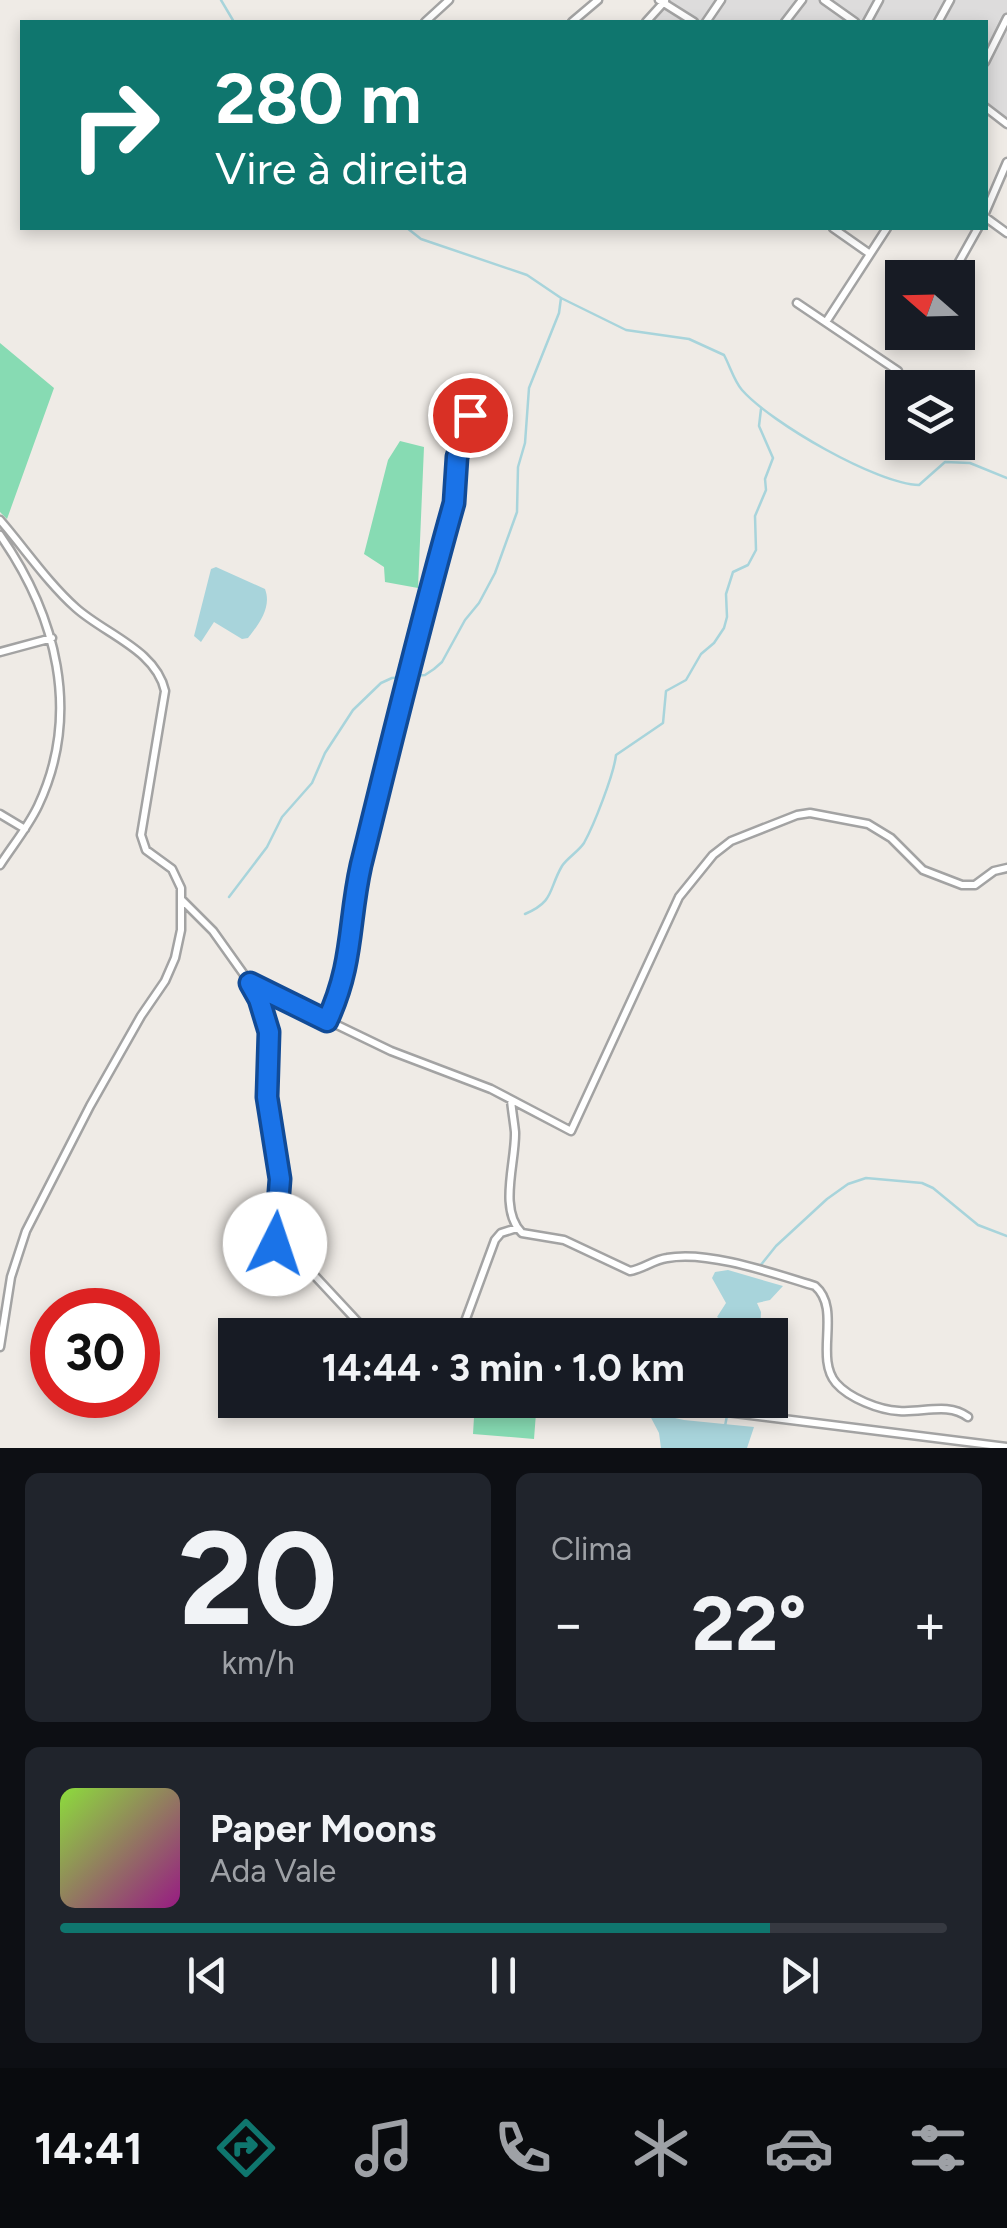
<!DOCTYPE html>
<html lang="pt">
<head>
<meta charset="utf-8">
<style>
	:root { --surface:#171b24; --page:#20242c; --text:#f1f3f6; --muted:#9ea1a6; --line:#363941; --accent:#0f766e }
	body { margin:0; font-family:Figtree,sans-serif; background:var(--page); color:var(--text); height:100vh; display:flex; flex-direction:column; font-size:38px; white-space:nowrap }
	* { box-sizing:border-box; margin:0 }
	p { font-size:32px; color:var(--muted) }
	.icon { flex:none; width:55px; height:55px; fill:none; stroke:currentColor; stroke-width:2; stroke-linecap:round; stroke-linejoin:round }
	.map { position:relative; height:1448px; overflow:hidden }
	.drawer { display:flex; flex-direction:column; gap:25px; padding:25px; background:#0d0f14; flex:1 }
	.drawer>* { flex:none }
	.top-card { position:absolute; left:20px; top:20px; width:968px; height:210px; border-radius:0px; box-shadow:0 5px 15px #0003; background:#0f766e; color:#fff; overflow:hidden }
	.needle { width:65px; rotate:290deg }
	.tools { position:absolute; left:885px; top:260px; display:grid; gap:20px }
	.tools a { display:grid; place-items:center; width:90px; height:90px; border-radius:0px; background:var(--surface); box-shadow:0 5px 15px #0003; font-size:50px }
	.speed { position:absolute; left:30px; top:1288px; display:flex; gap:20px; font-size:50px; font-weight:700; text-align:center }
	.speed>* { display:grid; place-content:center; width:130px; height:130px; border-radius:50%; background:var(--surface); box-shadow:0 5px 15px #0003; line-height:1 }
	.speed .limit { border:15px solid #d22; background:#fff; color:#111 }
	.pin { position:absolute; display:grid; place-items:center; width:85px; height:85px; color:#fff; margin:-42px; border:5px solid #fff; border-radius:50%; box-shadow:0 2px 10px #0007 }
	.me { position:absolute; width:110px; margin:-55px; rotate:4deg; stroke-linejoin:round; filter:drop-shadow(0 0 8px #0008) }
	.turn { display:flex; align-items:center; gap:35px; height:210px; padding:0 30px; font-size:45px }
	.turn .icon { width:130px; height:130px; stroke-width:2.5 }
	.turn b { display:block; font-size:70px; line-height:85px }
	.big { font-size:75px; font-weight:700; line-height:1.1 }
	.drawer .widget { flex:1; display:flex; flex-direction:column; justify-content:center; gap:15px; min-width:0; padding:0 35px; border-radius:15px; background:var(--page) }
	.drawer .dial { align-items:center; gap:0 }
	.dial b { font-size:130px; line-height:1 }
	.song { display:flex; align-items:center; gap:30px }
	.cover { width:120px; height:120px; border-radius:15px; background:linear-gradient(135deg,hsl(90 70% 55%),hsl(310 70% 35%)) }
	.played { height:10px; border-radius:5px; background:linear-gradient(90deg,var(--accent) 80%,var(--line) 80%) }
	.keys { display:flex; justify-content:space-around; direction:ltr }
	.heat { display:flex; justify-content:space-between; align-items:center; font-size:55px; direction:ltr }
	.drawer .tiles { flex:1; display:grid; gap:25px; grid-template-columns:1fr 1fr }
	.widget:last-child { grid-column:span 2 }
	.trip { position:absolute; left:218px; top:1318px; width:570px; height:100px; border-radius:0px; background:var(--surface); box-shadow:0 5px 15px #0003; font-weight:700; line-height:100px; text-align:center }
	.menu { display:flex; height:160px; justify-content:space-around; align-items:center; background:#090b0e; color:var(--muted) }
	.menu .icon { width:70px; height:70px }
	.menu .on { color:var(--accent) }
	.menu b { font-size:45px; color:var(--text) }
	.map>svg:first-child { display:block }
	.residential { fill:#dddcdc }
	.pitch { fill:#87dbb3 }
	.water { fill:#a8d4db }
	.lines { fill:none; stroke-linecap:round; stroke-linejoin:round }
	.stream { stroke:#a8d4db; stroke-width:2.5 }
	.street-casing { stroke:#a3a3a3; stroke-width:11 }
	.street { stroke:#fff; stroke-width:6 }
	.route-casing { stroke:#114b97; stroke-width:25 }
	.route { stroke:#1a73e8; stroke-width:18 }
</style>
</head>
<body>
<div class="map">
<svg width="1007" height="1448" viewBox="0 0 1007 1448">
	<rect width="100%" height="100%" fill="#efebe6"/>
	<path class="residential" d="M657,0H1007V124L985,109V22H644L660,3Z"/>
	<path class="pitch" d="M0,343L54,388L7,519L0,512Z
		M400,441L424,447L418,588L385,582L384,567L364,554L388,460Z
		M475,1400H537L534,1439L473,1434Z"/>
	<path class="water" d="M216,567L265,589C272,607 259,624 248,638L242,639L214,622L201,642L194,636L211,569Z
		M728,1270L783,1286L770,1300L757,1303L761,1312L760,1335H735L730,1325L717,1317L726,1303L712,1278L715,1272Z
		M648,1412L684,1420L754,1427L747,1448H661L659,1433Z"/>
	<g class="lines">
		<path class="stream" d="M221,0L234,22
			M407,228L421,239L527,275L561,298L626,330L689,339L724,355C730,366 734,381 742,390C771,423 877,484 919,485L945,462L970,463L1007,478
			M229,897L267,847L282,817L312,783L325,753L353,710L381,683L392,678L425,675L434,669L442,662L465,620L479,603L495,573L517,512L518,467L525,443L529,388L559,313L561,298
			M525,914C555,901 548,890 562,866C567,858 578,852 584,843C594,825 614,774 616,755L663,723L666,691L686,680L701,654L714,643L724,628L727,617L726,594L733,572L748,565L756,550L755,516L766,490L765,479L773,458L759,426L761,409
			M760,1266L776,1246L827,1199L848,1184L866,1178L922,1183L933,1188L978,1225L1007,1236
			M725,1426L730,1400"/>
		<g class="street-casing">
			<path id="street" d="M659,0L694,22
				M824,0L855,22
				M425,22L449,0
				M572,22L598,0
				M646,22L665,1
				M706,22L721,0
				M785,22L802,0
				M867,22L879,0
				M938,22L950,0
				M985,62L1007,18
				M985,107L1007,124
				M985,213L1007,162
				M985,217L1007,233
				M833,228L870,254
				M950,278L978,228
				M797,303L898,371
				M826,322L887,228
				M0,520C25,549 48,583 76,608C105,634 156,650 165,691L141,835L146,850L172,869L181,888V930L175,958L165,981L141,1016L90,1106L26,1231L11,1277L0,1347
				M0,535C56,615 82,713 38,806C28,827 13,845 0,865
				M0,652L52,638
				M0,814L25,829
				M183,901L213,931L250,983L391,1051L491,1089L571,1131L679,897L713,855L731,841L797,815L810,813L868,824L891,838L923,870L962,885H975L994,871L1007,868
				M250,984L259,999L269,1032L267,1097L280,1179L275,1244L301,1261L370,1335
				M327,1021L344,981L360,872L454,503L457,457L479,386
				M511,1100C512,1111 514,1122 515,1132C516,1162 498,1209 522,1233L564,1240L630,1271C643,1269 653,1260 667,1258C708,1250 775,1274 815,1286C842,1309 814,1357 836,1383C849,1398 879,1410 899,1411C923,1413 948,1402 968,1417
				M460,1335L495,1240L501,1233L517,1228
				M631,1400L1007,1447"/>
		</g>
		<use href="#street" class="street"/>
	</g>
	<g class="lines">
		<g class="route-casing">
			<path id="route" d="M275,1244L280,1179L267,1097L269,1032L259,999L250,983L327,1021C354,963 348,923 361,865C391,744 420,623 454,503L457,457L470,415"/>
		</g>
		<use href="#route" class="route"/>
	</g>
</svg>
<div class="tools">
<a><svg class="needle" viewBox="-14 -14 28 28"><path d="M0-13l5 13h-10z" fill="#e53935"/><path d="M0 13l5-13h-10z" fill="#9ea1a6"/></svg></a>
<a><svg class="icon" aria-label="layers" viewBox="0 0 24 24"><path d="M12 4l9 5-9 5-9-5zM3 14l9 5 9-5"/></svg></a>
</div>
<div class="speed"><div class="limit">30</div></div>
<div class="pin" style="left:470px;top:415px;background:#d93025"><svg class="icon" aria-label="arrive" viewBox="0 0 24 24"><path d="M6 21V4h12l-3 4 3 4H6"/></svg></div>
<svg class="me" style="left:275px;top:1244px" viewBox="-20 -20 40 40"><circle r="19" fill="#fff"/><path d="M0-13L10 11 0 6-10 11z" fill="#1a73e8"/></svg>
<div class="trip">14:44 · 3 min · 1.0 km</div>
<div class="top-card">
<div class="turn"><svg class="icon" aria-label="right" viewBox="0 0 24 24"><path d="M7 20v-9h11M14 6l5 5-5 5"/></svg><div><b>280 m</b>Vire à direita</div></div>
</div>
</div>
<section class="drawer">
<div class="tiles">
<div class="widget dial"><b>20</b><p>km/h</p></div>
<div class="widget"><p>Clima</p>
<div class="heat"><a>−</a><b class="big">22°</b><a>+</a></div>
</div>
<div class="widget">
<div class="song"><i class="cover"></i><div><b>Paper Moons</b><p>Ada Vale</p></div></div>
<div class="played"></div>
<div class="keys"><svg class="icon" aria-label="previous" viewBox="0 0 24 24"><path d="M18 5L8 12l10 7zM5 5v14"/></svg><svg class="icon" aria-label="pause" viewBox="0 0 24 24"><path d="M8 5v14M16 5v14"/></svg><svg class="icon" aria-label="next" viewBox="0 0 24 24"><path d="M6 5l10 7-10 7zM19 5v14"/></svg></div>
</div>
</div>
</section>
<nav class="menu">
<b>14:41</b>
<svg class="icon on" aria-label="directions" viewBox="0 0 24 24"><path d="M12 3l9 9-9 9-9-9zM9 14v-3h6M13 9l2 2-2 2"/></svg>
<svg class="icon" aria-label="music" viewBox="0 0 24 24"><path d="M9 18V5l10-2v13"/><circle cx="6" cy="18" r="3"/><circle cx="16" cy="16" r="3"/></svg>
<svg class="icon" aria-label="phone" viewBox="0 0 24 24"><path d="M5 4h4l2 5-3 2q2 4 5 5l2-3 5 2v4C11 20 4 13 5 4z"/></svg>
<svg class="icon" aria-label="climate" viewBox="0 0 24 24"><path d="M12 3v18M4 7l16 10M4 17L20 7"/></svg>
<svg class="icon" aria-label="car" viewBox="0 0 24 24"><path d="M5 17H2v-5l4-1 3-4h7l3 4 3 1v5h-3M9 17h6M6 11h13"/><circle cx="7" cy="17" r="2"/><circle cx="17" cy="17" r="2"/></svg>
<svg class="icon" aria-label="filters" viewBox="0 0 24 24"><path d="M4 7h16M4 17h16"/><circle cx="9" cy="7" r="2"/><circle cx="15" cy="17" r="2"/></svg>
</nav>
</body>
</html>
